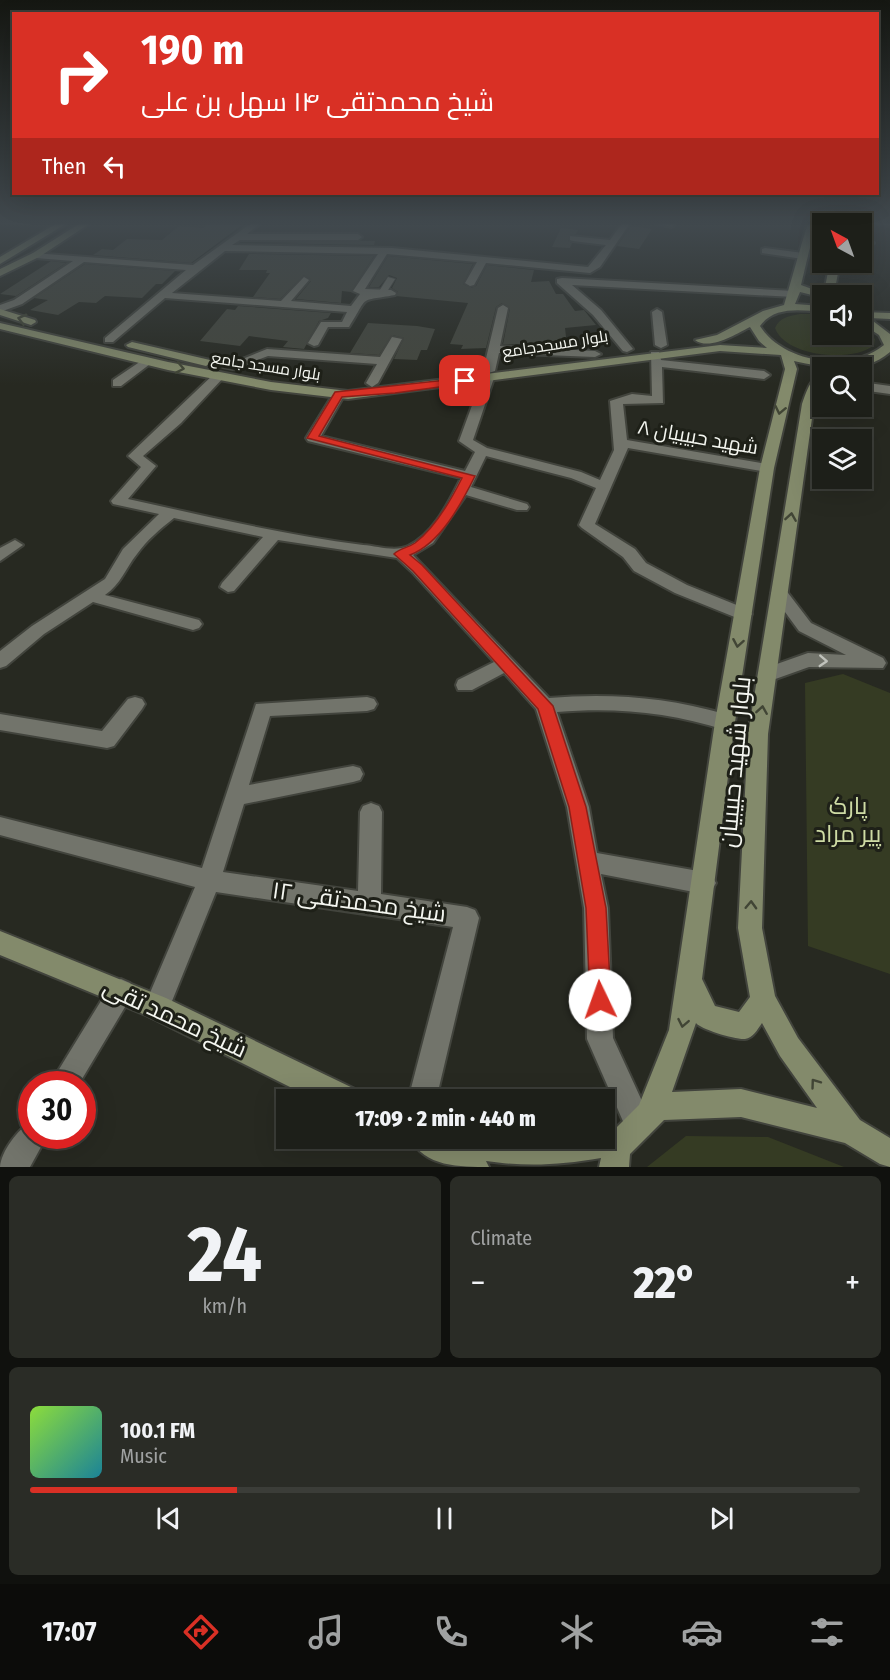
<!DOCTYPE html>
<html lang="en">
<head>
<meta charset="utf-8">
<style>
	:root { --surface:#1d1f19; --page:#2a2c26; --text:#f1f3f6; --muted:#a0a2a2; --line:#3b3d38; --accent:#d93025 }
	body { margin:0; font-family:"Fira Sans Condensed",Cairo,sans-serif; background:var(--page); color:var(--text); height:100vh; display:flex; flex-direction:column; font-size:22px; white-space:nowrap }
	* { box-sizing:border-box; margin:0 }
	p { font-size:20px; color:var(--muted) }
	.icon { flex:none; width:33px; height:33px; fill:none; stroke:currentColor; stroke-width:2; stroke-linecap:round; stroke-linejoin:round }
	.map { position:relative; height:1167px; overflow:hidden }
	.details { display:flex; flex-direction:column; gap:9px; padding:9px; background:#10110e; flex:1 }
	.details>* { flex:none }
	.top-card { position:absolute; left:12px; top:12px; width:867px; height:183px; border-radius:0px; box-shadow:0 6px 24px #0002,0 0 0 2px var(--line); background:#d93025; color:#fff; overflow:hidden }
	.needle { width:39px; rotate:319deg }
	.tools { position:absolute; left:812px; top:213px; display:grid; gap:12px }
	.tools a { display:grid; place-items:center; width:60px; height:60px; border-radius:0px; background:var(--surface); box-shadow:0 6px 24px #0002,0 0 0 2px var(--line); font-size:30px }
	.speed { position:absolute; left:18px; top:1071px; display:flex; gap:12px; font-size:30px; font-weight:700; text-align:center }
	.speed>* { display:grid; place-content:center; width:78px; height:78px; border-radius:50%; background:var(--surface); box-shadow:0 6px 24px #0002,0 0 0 2px var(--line); line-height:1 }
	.speed .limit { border:9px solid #d22; background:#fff; color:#111 }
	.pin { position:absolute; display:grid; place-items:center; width:51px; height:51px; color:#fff; margin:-26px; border-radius:12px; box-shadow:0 3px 9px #0006 }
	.me { position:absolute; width:66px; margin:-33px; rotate:357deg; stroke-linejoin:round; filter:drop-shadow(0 0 4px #0008) }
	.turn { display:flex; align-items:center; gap:21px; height:126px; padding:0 30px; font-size:27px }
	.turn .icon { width:78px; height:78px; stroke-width:2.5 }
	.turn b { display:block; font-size:42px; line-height:51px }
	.then { display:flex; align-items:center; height:57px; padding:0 30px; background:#0003; gap:12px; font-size:22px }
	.big { font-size:45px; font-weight:800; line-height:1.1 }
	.details .card { flex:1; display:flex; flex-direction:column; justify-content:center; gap:9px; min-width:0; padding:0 21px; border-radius:9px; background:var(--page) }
	.details .dial { align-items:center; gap:0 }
	.dial b { font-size:78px; line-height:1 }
	.song { display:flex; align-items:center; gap:18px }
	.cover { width:72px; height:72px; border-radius:9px; background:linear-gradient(135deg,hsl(90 70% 55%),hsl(190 70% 35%)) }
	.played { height:6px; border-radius:3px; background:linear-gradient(90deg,var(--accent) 25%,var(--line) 25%) }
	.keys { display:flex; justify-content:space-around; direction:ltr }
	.heat { display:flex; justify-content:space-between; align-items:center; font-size:33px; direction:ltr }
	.details .tiles { flex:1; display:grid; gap:9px; grid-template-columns:1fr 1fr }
	.card:last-child { grid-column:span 2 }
	.trip { position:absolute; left:276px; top:1089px; width:339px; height:60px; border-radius:0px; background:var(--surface); box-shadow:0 6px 24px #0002,0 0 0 2px var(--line); font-weight:800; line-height:60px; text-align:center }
	.tab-bar { display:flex; height:96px; justify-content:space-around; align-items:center; background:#0c0c0a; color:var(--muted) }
	.tab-bar .icon { width:42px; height:42px }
	.tab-bar .on { color:var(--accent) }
	.tab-bar b { font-size:27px; color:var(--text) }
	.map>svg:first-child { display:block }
	.green { fill:#353b23 }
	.building { fill:#43463d }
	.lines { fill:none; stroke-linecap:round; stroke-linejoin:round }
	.pedestrian-casing { stroke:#42443d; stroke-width:2 }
	.minor-casing { stroke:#42443d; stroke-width:4 }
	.secondary-casing { stroke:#42443d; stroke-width:4 }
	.pedestrian { fill:#72746b; fill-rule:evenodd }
	.minor { fill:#72746b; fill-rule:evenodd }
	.secondary { fill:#838a6b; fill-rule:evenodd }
	.oneway { stroke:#414535 }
	.oneway2 { stroke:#c0c2bb }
	.route { fill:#d93025; stroke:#8d1f18; stroke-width:1.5 }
	.labels { text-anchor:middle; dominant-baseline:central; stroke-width:6; stroke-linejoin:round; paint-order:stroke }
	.far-street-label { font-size:16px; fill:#f4f6f0; stroke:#1e2018 }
	.street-label { font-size:20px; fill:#f4f6f0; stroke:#1e2018 }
	.near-street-label { font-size:24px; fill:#f4f6f0; stroke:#1e2018 }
	.near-park-label { font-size:24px; fill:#cedba4; stroke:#1e2018 }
</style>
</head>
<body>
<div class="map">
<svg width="890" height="1167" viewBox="0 0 890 1167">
	<rect width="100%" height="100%" fill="#272921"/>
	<path class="green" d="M800,314H822V334H861V325L875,339L874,345C853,363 785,357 775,328C780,317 789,316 800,314Z
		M843,674L890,693V974L808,946L805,683Z
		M686,1136L768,1137L844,1167H647Z"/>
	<path class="building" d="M209,222H246L191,263L93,255L102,249L113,250L127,239L162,240L179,226L203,228Z
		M631,226L652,229L639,249L617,246Z
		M561,228L578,230L576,234L568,236V241L572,243L570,248L552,247Z
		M361,241H375L374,245L255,243Z
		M249,254L374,256L351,292L342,291L341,303L296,299L311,281L304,275L280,299L253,297L270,273H266L267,270H239Z
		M388,256L473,264L463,284L471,288L476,286L487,265L534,270L531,282L549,281L556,294H563L575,311L584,310L596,325L565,328L567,345L503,344L510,308L502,303L496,307L486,348L461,349L463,345L450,344L468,303L396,296L398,292L392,288L397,278L389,275L379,287H369Z
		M51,261L66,263L16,296L0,294Z
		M85,264L175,271L162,284H156L142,298L105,296L96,303L79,302L58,315L30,310L48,300L34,298Z
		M238,306L331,313L328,318L319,321L304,349L283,347L288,341L249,336L240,346L200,341L227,309L235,310Z
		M368,323L417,326L435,329L427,350H421L417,360L394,359L404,338L392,335L379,355L350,353Z"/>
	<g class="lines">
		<g class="pedestrian-casing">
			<path id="pedestrian" d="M388,277L395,279L385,295H379L378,293Z"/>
		</g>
		<g class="minor-casing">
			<path id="minor" d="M253,222H262L247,234H358L362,237L358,240H240L232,245L392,248L588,267L606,245L573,241L570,240V236L610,240L623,222H631L600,267L590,273L486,263L474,285L470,286L465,283L477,262L387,254L365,289L391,290L396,293L395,295C357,302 370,294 349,327H328L318,345L314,346L308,343L321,322H342L347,312L165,298L113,342H105V338L186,270L84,262L22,304L0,312V305L14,300L73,261L36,258L31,255L33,253L193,265ZM225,251L378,254L353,291L360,294L351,306L291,301L309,280L304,277L281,301L172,293Z
				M650,222H673L676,224L672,227Z
				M872,222H890V226Z
				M861,239L872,241L874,243L869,246L861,245Z
				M765,248L803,253L808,256L803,259L762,253V249Z
				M562,278L794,291L799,294L794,297L572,285L601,310L633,349L627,352L623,351L593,315L557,283V279Z
				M503,305L508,308L500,346L595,351L601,354L595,357L499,353L495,371L485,374L483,371L498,308Z
				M657,309L662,312L667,345L661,348L655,345L652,312Z
				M392,337L402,339L378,383L372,387L366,383L377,364L268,356L233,369L223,367L267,349L380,357Z
				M651,352H659L661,360L764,371L770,375L764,379L662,367L663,403L623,404L627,440L767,464L774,468L767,472L628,448L595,524L635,549L646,563L687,585L749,610L752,614L749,618H737L675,593L634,571L623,557L582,528L579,525L596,488L571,478L486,456L471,487L527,504L529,507L527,510H517L466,495L433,543L413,555L549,698C610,693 666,697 725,714L732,717L735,722L732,727L725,730C669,712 615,707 557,712L589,807L597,853L704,872L712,876L716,883L712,890L704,894L601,874L608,908L613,1038L653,1125L649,1135L639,1139L629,1135L587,1039L584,908L567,807L536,709L504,673L472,690H458L456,685L458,680L494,662L412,572L397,558L278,540L234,591L228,592L220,587L222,583L263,537L174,518C160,529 147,540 137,554C125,569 121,584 105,595L199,620L202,624L199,628L193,630L93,602L44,634L6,666L0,668V651L32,626L105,579L123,549L159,514L113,504L111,501L141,467L128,456L215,373L225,376L181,423L143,456L156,466L128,499C206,516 284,535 363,545C377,546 395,552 408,546C434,534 449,501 461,478L308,441L306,438L335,391H343L345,394L321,436L465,471L475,452L459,441L482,378L492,375L494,378L473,440L487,448L581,472L600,480L614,450L610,401L632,394L652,396Z
				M144,359L154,361L121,386H113V380Z
				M861,382L890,386V394L861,390Z
				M15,540L23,545L0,561V548Z
				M779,587L785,589L811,623L883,658L886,663L883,668L809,667L767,682L760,680L758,675L760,670L808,653L846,655L799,631L771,593Z
				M135,697L142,699L145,704L142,709L114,746L107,748L0,730V714L102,731L128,699Z
				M367,697L374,699L377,704L374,709L367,711L270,716L249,785L353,766L360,768L363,774L360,780L353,782L244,804L223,872L358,891L360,812L363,806L371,803L379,806L382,812L381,894L467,907L475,910L479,918L436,1100H408L453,927L216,892L166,1016L157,1020L148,1016L144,1007L195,887L0,835V817L202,868L256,704Z
				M121,979L130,983L134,992L79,1084H50L112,983Z
				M32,1122V1136H47L30,1167H0C1,1152 18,1128 32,1122Z"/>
		</g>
		<g class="secondary-casing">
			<path id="secondary" d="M59,222H69L0,264V257Z
				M82,222H92L39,257L0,276V269L33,253Z
				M808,222H816L801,285L812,289L825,287L830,262H840L835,289L838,296L812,295L800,292L795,304L822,306V312C801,310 774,306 760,326C783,363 851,373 884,345L879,335L861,323V312L890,313V319L869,318L890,334V352C864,375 825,368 794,361L797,369L774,468L735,722L702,979L715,1006L739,1012L750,997L738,928L748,734L802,404C806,393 810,378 822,373V385L814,404L768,734L762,928L775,996L798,1038L860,1120L890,1138V1167L880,1164L845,1143L741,1117L664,1120L630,1154L629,1167H599L601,1158C559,1165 528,1167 486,1161L489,1167C461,1167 423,1167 411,1138H604V1129L617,1127L639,1105L669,1030L715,722L760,468L785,369L781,355L720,351L348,399L271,390L168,370L0,329V323L168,362L271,382L348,391L720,345L767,348L759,341L750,327C736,334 710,351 695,340L717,335L763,311L784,305ZM696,1023C700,1029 736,1040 745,1039C753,1038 757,1030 762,1023L780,1056L817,1108L741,1089L672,1092Z
				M839,222H847L838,224Z
				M0,309L35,320L36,322L31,325L0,315Z
				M132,342L210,360L212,362L206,366L128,347L126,345Z
				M0,931L166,998L357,1090L361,1100H316L148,1016L0,955Z"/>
		</g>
		<use href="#pedestrian" class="pedestrian"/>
		<use href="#minor" class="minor"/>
		<use href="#secondary" class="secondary"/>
	</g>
	<defs><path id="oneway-chevron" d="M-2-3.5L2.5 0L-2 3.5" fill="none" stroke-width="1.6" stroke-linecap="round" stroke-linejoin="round" transform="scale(1.5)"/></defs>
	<g class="oneway">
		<use href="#oneway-chevron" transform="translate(22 319) rotate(-165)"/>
		<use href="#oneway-chevron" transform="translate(180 368) rotate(11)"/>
		<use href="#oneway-chevron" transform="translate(780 410) rotate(102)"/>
		<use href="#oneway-chevron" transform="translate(791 517) rotate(-81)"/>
		<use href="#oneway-chevron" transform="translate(738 643) rotate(100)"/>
		<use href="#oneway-chevron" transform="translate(762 710) rotate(-81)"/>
		<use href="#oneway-chevron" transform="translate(751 905) rotate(-88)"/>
		<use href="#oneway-chevron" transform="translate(683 1023) rotate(101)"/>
		<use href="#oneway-chevron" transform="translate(815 1083) rotate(-126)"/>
	</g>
	<use class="oneway2" href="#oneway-chevron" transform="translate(823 661) rotate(3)"/>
	<linearGradient id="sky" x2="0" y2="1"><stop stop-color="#151712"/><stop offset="0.58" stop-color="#41494e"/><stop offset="1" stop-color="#41494e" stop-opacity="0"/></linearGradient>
	<rect width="890" height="385" fill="url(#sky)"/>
	<path class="route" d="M465,378L470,381L469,383L395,393L342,397L319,436L475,476C461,504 441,543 410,555L422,565L553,706L586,807L606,908L611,1000L608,1007L600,1010L593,1007L590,1000L586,908L569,807L538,709L413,571L394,554C400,548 408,548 415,543C435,528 451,500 462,478L307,438L335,392Z"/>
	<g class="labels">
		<g class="far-street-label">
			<text transform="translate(555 344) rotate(-9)">بلوار مسجدجامع</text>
			<text transform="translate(266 366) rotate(9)">بلوار مسجد جامع</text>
		</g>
		<g class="street-label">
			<text transform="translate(698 437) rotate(10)">شهید حبیبیان ۸</text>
		</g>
		<g class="near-street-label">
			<text transform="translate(735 762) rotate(-85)">بلوار شهید حبیبیان</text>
			<text transform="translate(359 902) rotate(8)">شیخ محمدتقی ۱۲</text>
			<text transform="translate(175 1018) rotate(25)">شیخ محمد تقی</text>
		</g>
		<g class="near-park-label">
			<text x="848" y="806">پارک<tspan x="848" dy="28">پیر مراد</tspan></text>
		</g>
	</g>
</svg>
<div class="tools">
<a><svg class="needle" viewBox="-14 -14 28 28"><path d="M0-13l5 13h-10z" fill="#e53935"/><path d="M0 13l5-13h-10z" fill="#a0a2a2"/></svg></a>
<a><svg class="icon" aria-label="sound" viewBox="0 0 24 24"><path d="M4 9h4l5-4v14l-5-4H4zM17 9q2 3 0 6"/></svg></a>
<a><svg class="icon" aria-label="search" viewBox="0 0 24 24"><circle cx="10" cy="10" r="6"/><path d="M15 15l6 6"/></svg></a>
<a><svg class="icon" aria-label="layers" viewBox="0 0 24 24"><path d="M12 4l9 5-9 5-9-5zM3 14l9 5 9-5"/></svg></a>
</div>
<div class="speed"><div class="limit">30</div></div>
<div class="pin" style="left:465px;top:381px;background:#d93025"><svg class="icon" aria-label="arrive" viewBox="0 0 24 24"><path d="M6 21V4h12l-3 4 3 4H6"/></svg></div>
<svg class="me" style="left:600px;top:1000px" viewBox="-20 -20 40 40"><circle r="19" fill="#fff"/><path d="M0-13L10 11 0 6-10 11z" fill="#d93025"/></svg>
<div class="trip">17:09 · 2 min · 440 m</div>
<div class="top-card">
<div class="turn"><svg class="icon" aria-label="right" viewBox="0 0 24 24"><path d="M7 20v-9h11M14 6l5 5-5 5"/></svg><div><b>190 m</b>شیخ محمدتقی ۱۴ سهل بن علی</div></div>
<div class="then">Then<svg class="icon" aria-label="left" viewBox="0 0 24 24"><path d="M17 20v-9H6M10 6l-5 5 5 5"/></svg></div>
</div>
</div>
<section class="details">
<div class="tiles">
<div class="card dial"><b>24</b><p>km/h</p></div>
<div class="card"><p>Climate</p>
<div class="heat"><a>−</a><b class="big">22°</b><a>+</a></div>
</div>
<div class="card">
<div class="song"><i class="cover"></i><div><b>100.1 FM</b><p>Music</p></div></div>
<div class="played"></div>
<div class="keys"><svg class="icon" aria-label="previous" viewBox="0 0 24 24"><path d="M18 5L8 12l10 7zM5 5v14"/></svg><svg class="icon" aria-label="pause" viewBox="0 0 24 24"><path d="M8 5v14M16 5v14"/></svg><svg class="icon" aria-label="next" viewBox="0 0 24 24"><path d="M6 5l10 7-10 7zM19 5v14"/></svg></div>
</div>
</div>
</section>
<nav class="tab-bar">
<b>17:07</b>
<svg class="icon on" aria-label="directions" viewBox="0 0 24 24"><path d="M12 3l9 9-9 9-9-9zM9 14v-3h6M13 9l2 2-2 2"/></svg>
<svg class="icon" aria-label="music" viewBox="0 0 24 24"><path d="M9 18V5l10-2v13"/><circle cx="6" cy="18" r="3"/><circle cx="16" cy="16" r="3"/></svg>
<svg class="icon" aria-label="phone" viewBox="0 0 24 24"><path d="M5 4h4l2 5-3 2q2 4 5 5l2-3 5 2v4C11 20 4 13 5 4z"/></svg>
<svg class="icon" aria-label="climate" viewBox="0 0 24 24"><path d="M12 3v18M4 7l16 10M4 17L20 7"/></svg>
<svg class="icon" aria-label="car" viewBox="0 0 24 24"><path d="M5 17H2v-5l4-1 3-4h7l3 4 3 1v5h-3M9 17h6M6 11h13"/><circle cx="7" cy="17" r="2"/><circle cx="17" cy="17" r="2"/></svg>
<svg class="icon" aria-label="filters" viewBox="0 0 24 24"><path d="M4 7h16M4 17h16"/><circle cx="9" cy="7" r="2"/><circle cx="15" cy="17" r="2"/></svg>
</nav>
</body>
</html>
